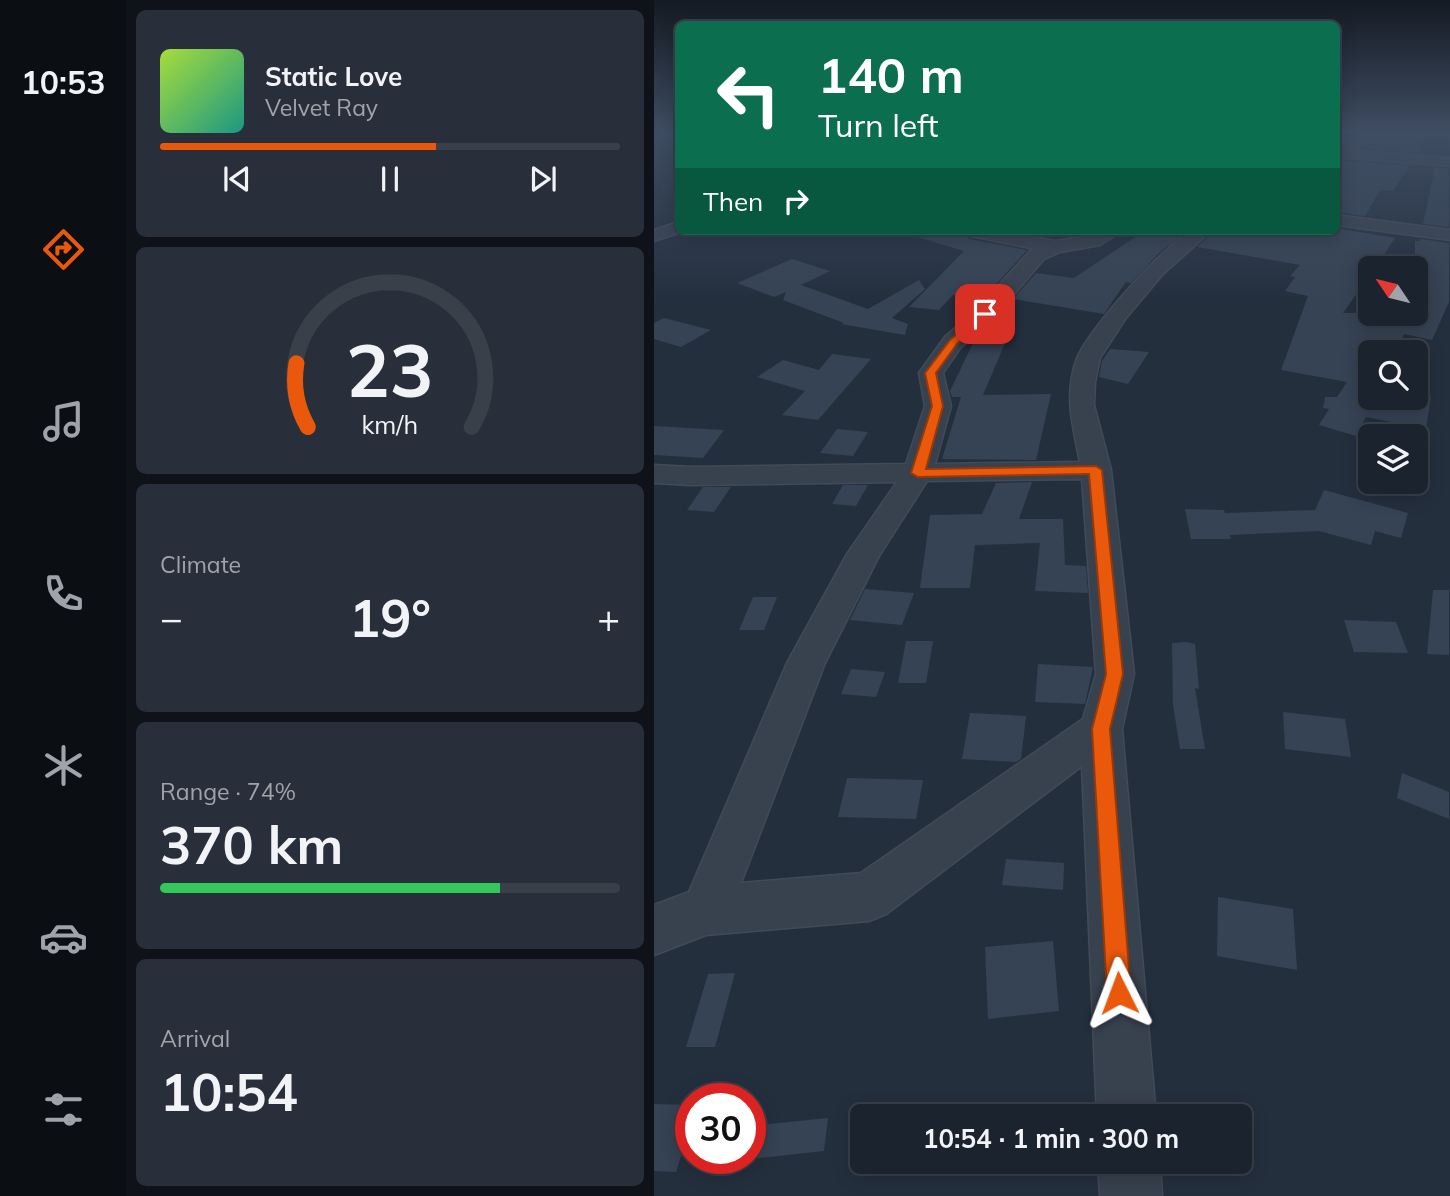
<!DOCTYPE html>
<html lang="en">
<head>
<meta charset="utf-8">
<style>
	:root { --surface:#1b232e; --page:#282f3a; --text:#f1f3f6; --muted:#a0a4aa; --line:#39404a; --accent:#ea580c }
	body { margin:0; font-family:Mulish,sans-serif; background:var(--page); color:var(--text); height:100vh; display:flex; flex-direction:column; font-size:26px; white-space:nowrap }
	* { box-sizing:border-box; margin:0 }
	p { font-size:23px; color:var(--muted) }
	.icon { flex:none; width:38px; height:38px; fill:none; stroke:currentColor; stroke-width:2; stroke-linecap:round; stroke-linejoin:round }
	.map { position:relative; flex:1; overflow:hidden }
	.panel { display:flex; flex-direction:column; gap:10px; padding:10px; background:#0f1319; width:528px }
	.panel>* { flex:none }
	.hud { position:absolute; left:21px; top:21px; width:665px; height:214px; border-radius:10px; box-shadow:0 4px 18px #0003,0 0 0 2px var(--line); background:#0b6e4f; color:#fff; overflow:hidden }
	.needle { width:46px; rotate:305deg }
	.buttons { position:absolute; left:704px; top:256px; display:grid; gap:14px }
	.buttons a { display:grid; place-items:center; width:70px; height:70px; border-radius:10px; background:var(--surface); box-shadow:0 4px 18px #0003,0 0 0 2px var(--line); font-size:35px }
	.speed { position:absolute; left:21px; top:1083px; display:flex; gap:14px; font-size:35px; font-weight:700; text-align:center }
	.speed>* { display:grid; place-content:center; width:91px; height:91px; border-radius:50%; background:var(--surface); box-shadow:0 4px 18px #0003,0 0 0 2px var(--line); line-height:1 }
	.speed .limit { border:10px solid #d22; background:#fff; color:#111 }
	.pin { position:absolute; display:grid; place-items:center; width:60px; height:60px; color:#fff; margin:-30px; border-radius:14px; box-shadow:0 4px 10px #0006 }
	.me { position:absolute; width:77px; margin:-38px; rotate:357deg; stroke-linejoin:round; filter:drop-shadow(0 0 5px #0008) }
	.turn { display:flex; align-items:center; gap:24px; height:147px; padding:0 28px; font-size:32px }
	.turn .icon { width:91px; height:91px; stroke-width:2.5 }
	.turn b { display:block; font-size:49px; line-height:60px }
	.then { display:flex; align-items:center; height:66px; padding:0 28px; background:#0003; gap:14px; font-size:26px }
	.big { font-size:52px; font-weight:700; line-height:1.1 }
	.panel .widget { flex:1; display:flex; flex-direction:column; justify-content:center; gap:10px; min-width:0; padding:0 24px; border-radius:10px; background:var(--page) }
	.panel .dial { align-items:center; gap:0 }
	.dial svg { height:182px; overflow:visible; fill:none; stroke:var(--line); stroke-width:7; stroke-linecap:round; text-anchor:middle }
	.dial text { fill:var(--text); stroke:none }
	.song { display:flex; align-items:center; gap:21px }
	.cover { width:84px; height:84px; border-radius:10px; background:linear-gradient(135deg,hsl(80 70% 55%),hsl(170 70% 35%)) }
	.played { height:7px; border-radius:4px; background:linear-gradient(90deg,var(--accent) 60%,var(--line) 60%) }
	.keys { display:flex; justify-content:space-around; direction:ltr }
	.heat { display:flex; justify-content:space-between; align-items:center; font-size:38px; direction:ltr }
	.charge { height:10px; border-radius:5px; background:linear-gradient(90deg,#34c759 74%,var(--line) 0) }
	.trip { position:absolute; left:196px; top:1104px; width:402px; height:70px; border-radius:10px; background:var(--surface); box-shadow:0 4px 18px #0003,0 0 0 2px var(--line); font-weight:700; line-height:70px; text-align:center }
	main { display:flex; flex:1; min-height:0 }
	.tabs { display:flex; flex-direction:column; width:126px; justify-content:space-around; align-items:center; background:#0b0e12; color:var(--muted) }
	.tabs .icon { width:49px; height:49px }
	.tabs .on { color:var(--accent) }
	.tabs b { font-size:32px; color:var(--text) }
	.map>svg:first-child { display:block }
	.building { fill:#364354 }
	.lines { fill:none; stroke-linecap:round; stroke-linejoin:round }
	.street-casing { stroke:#414a57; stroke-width:3 }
	.street { fill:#38414e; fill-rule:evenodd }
	.route { fill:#ea580c; stroke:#983908; stroke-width:2 }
</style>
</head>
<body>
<main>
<nav class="tabs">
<b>10:53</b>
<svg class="icon on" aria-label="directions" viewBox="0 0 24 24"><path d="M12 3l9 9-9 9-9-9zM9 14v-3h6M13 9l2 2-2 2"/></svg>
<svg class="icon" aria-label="music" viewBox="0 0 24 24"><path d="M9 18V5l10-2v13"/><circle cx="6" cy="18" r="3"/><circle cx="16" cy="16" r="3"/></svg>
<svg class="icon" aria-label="phone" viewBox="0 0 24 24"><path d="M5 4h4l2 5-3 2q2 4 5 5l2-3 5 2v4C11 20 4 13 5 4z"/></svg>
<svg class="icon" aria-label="climate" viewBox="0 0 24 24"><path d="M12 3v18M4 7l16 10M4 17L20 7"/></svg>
<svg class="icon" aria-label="car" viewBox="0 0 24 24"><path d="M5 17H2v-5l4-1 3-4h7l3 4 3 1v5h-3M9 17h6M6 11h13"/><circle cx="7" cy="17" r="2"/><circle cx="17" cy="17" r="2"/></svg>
<svg class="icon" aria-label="filters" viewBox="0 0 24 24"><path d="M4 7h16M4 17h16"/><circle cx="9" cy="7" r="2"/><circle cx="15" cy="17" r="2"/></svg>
</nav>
<section class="panel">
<div class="widget">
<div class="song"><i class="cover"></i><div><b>Static Love</b><p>Velvet Ray</p></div></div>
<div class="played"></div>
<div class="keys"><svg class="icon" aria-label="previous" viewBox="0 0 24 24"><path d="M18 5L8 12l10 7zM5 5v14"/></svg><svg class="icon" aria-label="pause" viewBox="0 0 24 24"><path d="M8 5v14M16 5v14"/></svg><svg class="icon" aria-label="next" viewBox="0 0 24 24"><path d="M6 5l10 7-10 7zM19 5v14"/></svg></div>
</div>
<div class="widget dial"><svg viewBox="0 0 100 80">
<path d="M14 69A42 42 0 1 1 86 69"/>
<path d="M14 69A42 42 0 0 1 9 41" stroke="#ea580c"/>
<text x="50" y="56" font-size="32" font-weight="700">23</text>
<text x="50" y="72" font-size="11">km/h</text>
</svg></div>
<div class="widget"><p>Climate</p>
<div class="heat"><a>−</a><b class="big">19°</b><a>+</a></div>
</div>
<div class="widget"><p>Range · 74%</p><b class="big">370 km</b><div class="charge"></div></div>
<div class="widget"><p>Arrival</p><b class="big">10:54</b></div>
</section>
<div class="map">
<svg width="796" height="1196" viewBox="0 0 796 1196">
	<rect width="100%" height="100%" fill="#242f3e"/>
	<path class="building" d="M682,136L763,141L766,150L764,153L682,146Z
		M682,160L756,165L739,191L726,190L711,216L682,212Z
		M781,167L795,169V227L769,224Z
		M682,228L741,238L721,268H716V275L689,313H761V241H765L766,239L795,243V302L778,340L750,334L742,352H716V397H777L772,429L712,417L702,436L665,425L675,409L669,408L671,397H683L693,382L627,370L654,296L631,291L641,277L636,276L646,265L543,247L560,231H682Z
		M264,231H306L316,239L373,250L329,299L299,295L285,310L255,307L310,251L263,237Z
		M490,231H533L506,252L477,283L472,282L450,314L359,299L382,273L420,278Z
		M138,259L176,271L147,285L214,309L265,280L271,289L238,318L254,324L251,335L187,324L190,323L129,300L132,292L120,297L83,283Z
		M10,318L57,330L27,347L0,339V323Z
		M321,339L352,341L329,395L397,394L382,460L288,459L307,397H298L296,391Z
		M456,349L495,352L474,384L445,377L448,361Z
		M178,354L217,359L164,420L128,415L151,391L103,377L129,360L165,370Z
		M0,426L70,430L49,458L0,455Z
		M183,429L214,432L199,456L166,453Z
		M378,482L365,519H409L411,565L432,566L434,593L381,591L386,543L321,545L316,588H266L276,515L328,514L342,483Z
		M189,485H214L202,506L178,504Z
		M49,487H77L60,512L33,510Z
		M670,490L754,513L747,538L721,531L717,545L665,531L576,535L577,539H537L531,509L570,510L571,513L661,510Z
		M211,589L260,593L248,625L196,620Z
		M779,590H795V655L773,654Z
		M99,597H123L110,630H85Z
		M690,620L742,622L754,653L700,652Z
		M252,641H279L272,683H244Z
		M533,642L541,644L545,689L541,688L551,749H526L519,705L518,643Z
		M384,664L439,667L431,704L381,702Z
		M197,669L231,672L222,697L187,694Z
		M629,712L691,719L697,757L631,749Z
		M316,713L372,716L367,759L362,762L308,759Z
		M748,773L795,792V819L743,798Z
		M193,778L269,780L262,819L184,817Z
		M352,859L410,863L409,890L348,885Z
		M564,897L639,909L643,970L563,956Z
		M399,941L405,1011L334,1019L331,947Z
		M81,973L61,1047H32L54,974Z
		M0,1104L37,1105V1125L22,1172L0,1171Z
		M174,1118L170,1151L96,1159V1126Z"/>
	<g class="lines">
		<g class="street-casing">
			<path id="street" d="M13,133H24V138L15,136Z
				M706,133H796V139L713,137Z
				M682,149L796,158V166L682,157Z
				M682,215L796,230V240L682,225Z
				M24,222V231H30L0,241V230Z
				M308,231H346L401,241L435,236L445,231H467L446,245L406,252L390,259L339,319L307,347L289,373L297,406L281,464L426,462C419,427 410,396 422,361C431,333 509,246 536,232C541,229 551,231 557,231L508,275L472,318L446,358L441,382L440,405L457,470L480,674L468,729L502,1116H443L428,766L232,914L215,921L52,935L0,955V905L35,892L133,663L193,554L243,482L37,485L0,483V465L37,467L252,464L271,406L265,373L291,337L323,309L376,251L381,249L317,236ZM428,479L442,674L429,719L207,873L87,883L171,663L225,556L273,481Z
				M444,1162H506L508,1196H446Z"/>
		</g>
		<use href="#street" class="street"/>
	</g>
	<linearGradient id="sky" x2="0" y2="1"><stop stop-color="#141a22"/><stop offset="0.44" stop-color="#3f4d63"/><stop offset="1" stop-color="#3f4d63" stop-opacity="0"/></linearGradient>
	<rect width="796" height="300" fill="url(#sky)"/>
	<path class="route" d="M327,312L336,314L303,344L282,373L289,406L272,469L442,466L448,470L469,674L456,729L477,993L474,1001L465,1005L456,1001L453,993L438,729L452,674L435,474L264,477L257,473L278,406L271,373L296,340Z"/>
</svg>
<div class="buttons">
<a><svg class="needle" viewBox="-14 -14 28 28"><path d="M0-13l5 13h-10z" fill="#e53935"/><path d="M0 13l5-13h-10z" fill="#a0a4aa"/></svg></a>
<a><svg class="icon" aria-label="search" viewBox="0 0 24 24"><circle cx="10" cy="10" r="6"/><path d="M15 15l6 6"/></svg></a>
<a><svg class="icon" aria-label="layers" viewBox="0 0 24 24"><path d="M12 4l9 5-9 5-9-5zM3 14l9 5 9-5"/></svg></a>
</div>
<div class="speed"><div class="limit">30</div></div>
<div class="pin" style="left:331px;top:314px;background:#d93025"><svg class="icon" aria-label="arrive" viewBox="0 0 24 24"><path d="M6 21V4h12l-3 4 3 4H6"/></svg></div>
<svg class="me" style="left:465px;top:993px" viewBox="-20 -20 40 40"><path d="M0-17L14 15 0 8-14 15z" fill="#ea580c" stroke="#fff" stroke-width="4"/></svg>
<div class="trip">10:54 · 1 min · 300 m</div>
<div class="hud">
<div class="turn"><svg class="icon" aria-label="left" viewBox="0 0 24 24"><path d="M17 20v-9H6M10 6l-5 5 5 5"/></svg><div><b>140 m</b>Turn left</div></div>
<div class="then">Then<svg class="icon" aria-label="right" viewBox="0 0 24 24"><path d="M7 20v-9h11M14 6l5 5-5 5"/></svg></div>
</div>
</div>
</main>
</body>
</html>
